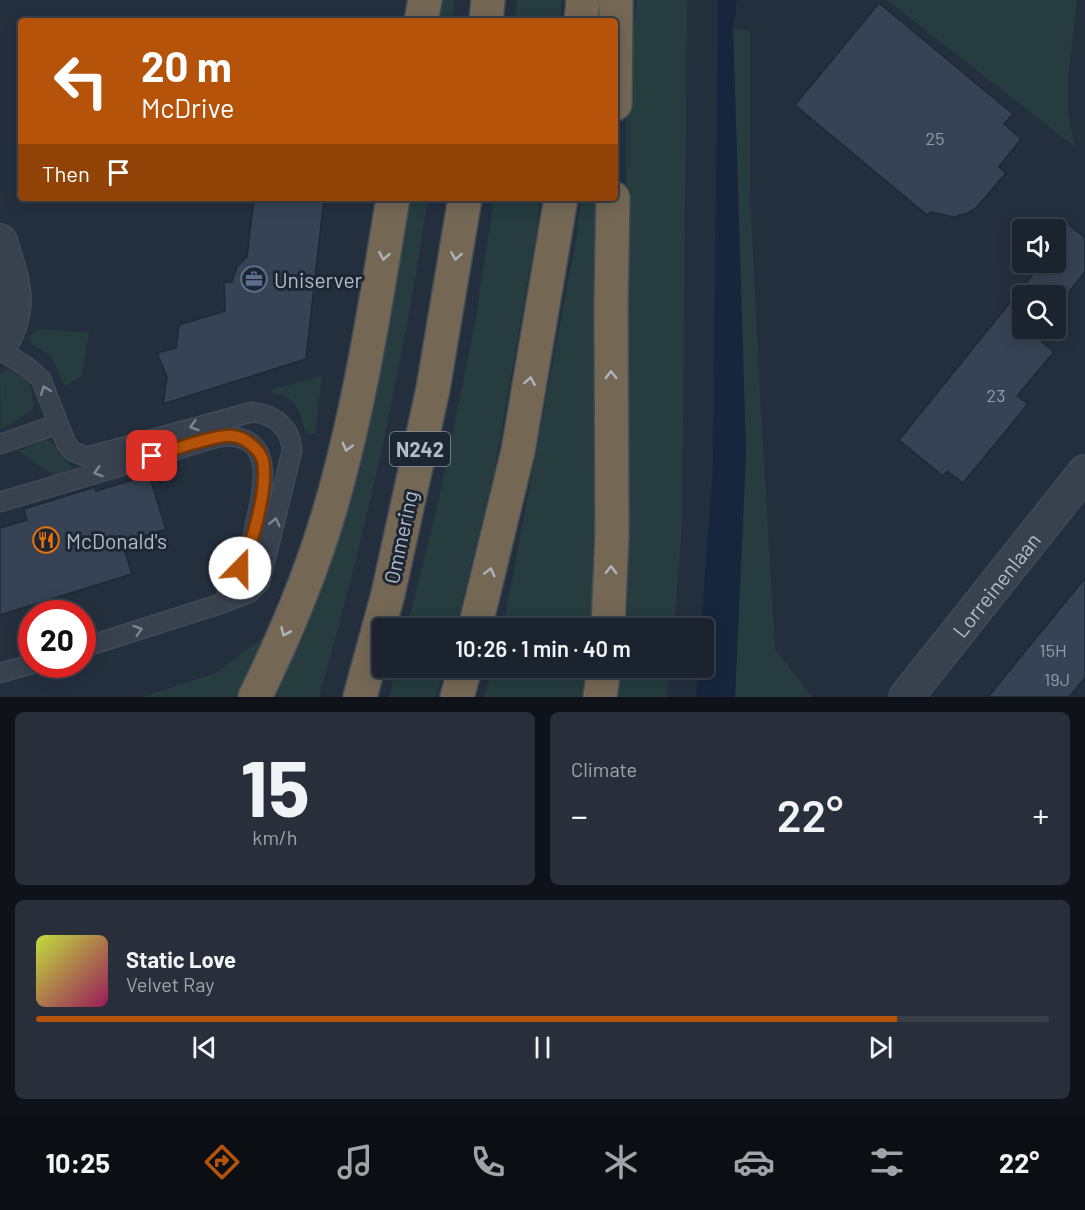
<!DOCTYPE html>
<html lang="en">
<head>
<meta charset="utf-8">
<style>
	:root { --surface:#1b232e; --page:#282f3a; --text:#f1f3f6; --muted:#a0a4aa; --line:#39404a; --accent:#b45309 }
	body { margin:0; font-family:Barlow,sans-serif; background:var(--page); color:var(--text); height:100vh; display:flex; flex-direction:column; font-size:22px; white-space:nowrap }
	* { box-sizing:border-box; margin:0 }
	p { font-size:20px; color:var(--muted) }
	.icon { flex:none; width:33px; height:33px; fill:none; stroke:currentColor; stroke-width:2; stroke-linecap:round; stroke-linejoin:round }
	.map { position:relative; height:697px; overflow:hidden }
	.details { display:flex; flex-direction:column; gap:15px; padding:15px; background:#0f1319; flex:1 }
	.details>* { flex:none }
	.banner { position:absolute; left:18px; top:18px; width:600px; height:183px; border-radius:6px; box-shadow:0 3px 15px #0003,0 0 0 2px var(--line); background:#b45309; color:#fff; overflow:hidden }
	.controls { position:absolute; left:1012px; top:219px; display:grid; gap:12px }
	.controls a { display:grid; place-items:center; width:54px; height:54px; border-radius:6px; background:var(--surface); box-shadow:0 3px 15px #0003,0 0 0 2px var(--line); font-size:30px }
	.speed { position:absolute; left:18px; top:600px; display:flex; gap:12px; font-size:30px; font-weight:700; text-align:center }
	.speed>* { display:grid; place-content:center; width:78px; height:78px; border-radius:50%; background:var(--surface); box-shadow:0 3px 15px #0003,0 0 0 2px var(--line); line-height:1 }
	.speed .limit { border:9px solid #d22; background:#fff; color:#111 }
	.pin { position:absolute; display:grid; place-items:center; width:51px; height:51px; color:#fff; margin:-26px; border-radius:12px; box-shadow:0 3px 9px #0006 }
	.me { position:absolute; width:66px; margin:-33px; rotate:22deg; stroke-linejoin:round; filter:drop-shadow(0 0 4px #0008) }
	.turn { display:flex; align-items:center; gap:21px; height:126px; padding:0 24px; font-size:27px }
	.turn .icon { width:78px; height:78px; stroke-width:2.5 }
	.turn b { display:block; font-size:42px; line-height:51px }
	.then { display:flex; align-items:center; height:57px; padding:0 24px; background:#0003; gap:12px; font-size:22px }
	.big { font-size:45px; font-weight:600; line-height:1.1 }
	.details .widget { flex:1; display:flex; flex-direction:column; justify-content:center; gap:9px; min-width:0; padding:0 21px; border-radius:9px; background:var(--page) }
	.details .dial { align-items:center; gap:0 }
	.dial b { font-size:78px; line-height:1 }
	.song { display:flex; align-items:center; gap:18px }
	.cover { width:72px; height:72px; border-radius:9px; background:linear-gradient(135deg,hsl(70 70% 55%),hsl(330 70% 35%)) }
	.played { height:6px; border-radius:3px; background:linear-gradient(90deg,var(--accent) 85%,var(--line) 85%) }
	.keys { display:flex; justify-content:space-around; direction:ltr }
	.heat { display:flex; justify-content:space-between; align-items:center; font-size:33px; direction:ltr }
	.details .tiles { flex:1; display:grid; gap:15px; grid-template-columns:1fr 1fr }
	.widget:last-child { grid-column:span 2 }
	.trip { position:absolute; left:372px; top:618px; width:342px; height:60px; border-radius:6px; background:var(--surface); box-shadow:0 3px 15px #0003,0 0 0 2px var(--line); font-weight:600; line-height:60px; text-align:center }
	.dock { display:flex; height:96px; justify-content:space-around; align-items:center; background:#0b0e12; color:var(--muted) }
	.dock .icon { width:42px; height:42px }
	.dock .current { color:var(--accent) }
	.dock b { font-size:27px; color:var(--text) }
	.map>svg:first-child { display:block }
	.green { fill:#263c3f }
	.water { fill:#17263c }
	.building { fill:#364354; stroke:#1f2835; stroke-width:1.5 }
	.lines { fill:none; stroke-linecap:round; stroke-linejoin:round }
	.lane-casing { stroke:#414a57; stroke-width:21 }
	.street-casing { stroke:#414a57; stroke-width:36 }
	.highway-casing { stroke:#434c59; stroke-width:36 }
	.lane { stroke:#38414e; stroke-width:18 }
	.street { stroke:#38414e; stroke-width:33 }
	.highway { stroke:#746855; stroke-width:33 }
	.oneway { stroke:#aeb4bd }
	.oneway2 { stroke:#7c8592 }
	.route-casing { stroke:#753606; stroke-width:15 }
	.route { stroke:#b45309; stroke-width:10 }
	.labels { text-anchor:middle; dominant-baseline:central; stroke-width:6; stroke-linejoin:round; paint-order:stroke }
	.number-label { font-size:18px; fill:#929caa }
	.shield { fill:#1d2633; stroke:#878f9c; stroke-width:1.5 }
	.shield-label { font-size:20px; font-weight:bold; fill:#b4bcc9 }
	.poi-label { font-size:21px; fill:#b4bcc9; stroke:#1d2633; text-anchor:start }
	.street-label { font-size:21px; fill:#b4bcc9; stroke:#1d2633 }
</style>
</head>
<body>
<div class="map">
<svg width="1085" height="697" viewBox="0 0 1085 697">
	<rect width="100%" height="100%" fill="#242f3e"/>
	<path class="green" d="M436,0H455L452,21H433Z
		M517,0H562L560,21H514Z
		M637,0H687L682,524L674,628H627L628,618L626,109Z
		M887,0H1077L1068,78V113L1075,147Z
		M733,29L750,31V193L760,393L775,649L812,697H735L746,452Z
		M403,198H428C403,367 366,533 319,697H272Z
		M494,198H540L536,235L495,467L456,628H407L437,508L475,324Z
		M581,198H602L596,628H503L577,234Z
		M37,329L89,333L82,376L65,386L50,355L32,344L29,338Z
		M7,369C30,379 33,386 33,410L1,430L0,375Z
		M322,375L315,433L306,434C302,415 297,396 273,393L272,390Z
		M48,439L73,469L54,475L18,451Z
		M275,628L237,697H142L216,673Z
		M397,668H445L436,697H389Z
		M493,668H592L589,697H484Z
		M620,668H671L666,697H615Z"/>
	<path class="water" d="M718,0H737L733,29L746,452L735,697H696L698,668H704V628H701L713,467Z"/>
	<path class="building" d="M879,3L1013,114L1004,124L1021,139L999,167L1006,173L976,208L968,213L954,217L931,212L927,215L795,105Z
		M254,198H324L306,359L163,404L167,377L157,353L176,348L179,325L225,311L224,282H232L237,267L247,257Z
		M1062,219L1085,238V272L1056,308V296H1023V328H1039L1034,335L1054,352L1017,396L1028,404L963,483L947,471L943,476L899,440L1033,274L1024,267L1027,262H1056V230H1054Z
		M149,475L166,529L122,543L132,574L0,615V528L27,520L24,509L95,487L96,491Z
		M1085,578V678L1069,697H988Z"/>
	<g class="lines">
		<g class="lane-casing">
			<path id="lane" d="M0,350L27,367L41,379L66,443L72,451L87,457L252,412C274,414 291,427 292,451L260,582L249,593L223,603L82,648
				M0,444L58,424
				M0,502L219,437C271,432 266,476 258,512C255,524 253,537 250,549C244,567 232,586 223,603
				M0,673L32,664"/>
		</g>
		<g class="street-casing">
			<g id="street">
				<path d="M0,241C12,280 24,307 0,344"/>
				<path id="s1" d="M906,697L1085,472"/>
			</g>
		</g>
		<g class="highway-casing">
			<path id="highway" d="M421,21L425,0
				M486,21L488,0
				M581,21L583,0
				M615,104L616,0
				M475,628L518,451L561,198
				M608,628L612,534L611,303L613,198
				M255,697C285,636 312,572 331,506C360,406 376,301 393,198
				M360,697L388,594L433,389L465,198
				M457,697L465,668
				M600,697L604,668"/>
		</g>
		<use href="#lane" class="lane"/>
		<use href="#street" class="street"/>
		<use href="#highway" class="highway"/>
	</g>
	<defs><path id="oneway-chevron" d="M-2-3.5L2.5 0L-2 3.5" fill="none" stroke-width="1.6" stroke-linecap="round" stroke-linejoin="round" transform="scale(1.5)"/></defs>
	<g class="oneway">
		<use href="#oneway-chevron" transform="translate(384 256) rotate(100)"/>
		<use href="#oneway-chevron" transform="translate(456 256) rotate(99)"/>
		<use href="#oneway-chevron" transform="translate(611 375) rotate(-90)"/>
		<use href="#oneway-chevron" transform="translate(530 381) rotate(-80)"/>
		<use href="#oneway-chevron" transform="translate(347 447) rotate(105)"/>
		<use href="#oneway-chevron" transform="translate(611 570) rotate(-89)"/>
		<use href="#oneway-chevron" transform="translate(490 572) rotate(-76)"/>
		<use href="#oneway-chevron" transform="translate(285 632) rotate(114)"/>
	</g>
	<g class="oneway2">
		<use href="#oneway-chevron" transform="translate(45 390) rotate(-111)"/>
		<use href="#oneway-chevron" transform="translate(194 426) rotate(164)"/>
		<use href="#oneway-chevron" transform="translate(98 472) rotate(164)"/>
		<use href="#oneway-chevron" transform="translate(275 522) rotate(-77)"/>
		<use href="#oneway-chevron" transform="translate(138 630) rotate(-18)"/>
	</g>
	<g class="lines">
		<g class="route-casing">
			<path id="route" d="M152,456C171,451 216,434 233,436C244,437 260,449 263,461C268,487 253,544 240,568"/>
		</g>
		<use href="#route" class="route"/>
	</g>
	<defs>
		<g id="office-ring" transform="scale(1.35)"><circle r="9.5" fill="#1d2633" stroke="#5c6f8a" stroke-width="1.5"/><path d="M-6-3h4V-5.5h4V-3h4V5H-6ZM-1-4.5V-3h2v-1.5ZM-6 0V1H6V0Z" fill="#5c6f8a"/></g>
		<g id="restaurant-ring" transform="scale(1.35)"><circle r="9.5" fill="#1d2633" stroke="#e8710a" stroke-width="1.5"/><path d="M-5-6h1v4h1v-4h1v4h1v-4h1v5L-1.5 .5V6h-2V.5L-5-1ZM5-6V6H3V1.5H1.5Q1.5-4 5-6Z" fill="#e8710a"/></g>
	</defs>
	<g fill-rule="evenodd">
		<use href="#office-ring" x="254" y="279"/>
		<use href="#restaurant-ring" x="46" y="540"/>
	</g>
	<g class="labels">
		<g class="number-label">
			<text x="935" y="138">25</text>
			<text x="996" y="395">23</text>
			<text x="1053" y="650">15H</text>
			<text x="1057" y="679">19J</text>
		</g>
		<rect class="shield" x="390" y="432" width="60" height="34" rx="4.5"/>
		<g class="shield-label">
			<text x="420" y="449">N242</text>
		</g>
		<g class="poi-label">
			<text x="274" y="279">Uniserver</text>
			<text x="66" y="540">McDonald's</text>
		</g>
		<g class="street-label">
			<text transform="translate(400 537) rotate(-78)">Ommering</text>
			<text stroke="none"><textPath href="#s1" startOffset="144">Lorreinenlaan</textPath></text>
		</g>
	</g>
</svg>
<div class="controls">
<a><svg class="icon" aria-label="sound" viewBox="0 0 24 24"><path d="M4 9h4l5-4v14l-5-4H4zM17 9q2 3 0 6"/></svg></a>
<a><svg class="icon" aria-label="search" viewBox="0 0 24 24"><circle cx="10" cy="10" r="6"/><path d="M15 15l6 6"/></svg></a>
</div>
<div class="speed"><div class="limit">20</div></div>
<div class="pin" style="left:152px;top:456px;background:#d93025"><svg class="icon" aria-label="arrive" viewBox="0 0 24 24"><path d="M6 21V4h12l-3 4 3 4H6"/></svg></div>
<svg class="me" style="left:240px;top:568px" viewBox="-20 -20 40 40"><circle r="19" fill="#fff"/><path d="M0-13L10 11 0 6-10 11z" fill="#b45309"/></svg>
<div class="trip">10:26 · 1 min · 40 m</div>
<div class="banner">
<div class="turn"><svg class="icon" aria-label="left" viewBox="0 0 24 24"><path d="M17 20v-9H6M10 6l-5 5 5 5"/></svg><div><b>20 m</b>McDrive</div></div>
<div class="then">Then<svg class="icon" aria-label="arrive" viewBox="0 0 24 24"><path d="M6 21V4h12l-3 4 3 4H6"/></svg></div>
</div>
</div>
<section class="details">
<div class="tiles">
<div class="widget dial"><b>15</b><p>km/h</p></div>
<div class="widget"><p>Climate</p>
<div class="heat"><a>−</a><b class="big">22°</b><a>+</a></div>
</div>
<div class="widget">
<div class="song"><i class="cover"></i><div><b>Static Love</b><p>Velvet Ray</p></div></div>
<div class="played"></div>
<div class="keys"><svg class="icon" aria-label="previous" viewBox="0 0 24 24"><path d="M18 5L8 12l10 7zM5 5v14"/></svg><svg class="icon" aria-label="pause" viewBox="0 0 24 24"><path d="M8 5v14M16 5v14"/></svg><svg class="icon" aria-label="next" viewBox="0 0 24 24"><path d="M6 5l10 7-10 7zM19 5v14"/></svg></div>
</div>
</div>
</section>
<nav class="dock">
<b>10:25</b>
<svg class="icon current" aria-label="directions" viewBox="0 0 24 24"><path d="M12 3l9 9-9 9-9-9zM9 14v-3h6M13 9l2 2-2 2"/></svg>
<svg class="icon" aria-label="music" viewBox="0 0 24 24"><path d="M9 18V5l10-2v13"/><circle cx="6" cy="18" r="3"/><circle cx="16" cy="16" r="3"/></svg>
<svg class="icon" aria-label="phone" viewBox="0 0 24 24"><path d="M5 4h4l2 5-3 2q2 4 5 5l2-3 5 2v4C11 20 4 13 5 4z"/></svg>
<svg class="icon" aria-label="climate" viewBox="0 0 24 24"><path d="M12 3v18M4 7l16 10M4 17L20 7"/></svg>
<svg class="icon" aria-label="car" viewBox="0 0 24 24"><path d="M5 17H2v-5l4-1 3-4h7l3 4 3 1v5h-3M9 17h6M6 11h13"/><circle cx="7" cy="17" r="2"/><circle cx="17" cy="17" r="2"/></svg>
<svg class="icon" aria-label="filters" viewBox="0 0 24 24"><path d="M4 7h16M4 17h16"/><circle cx="9" cy="7" r="2"/><circle cx="15" cy="17" r="2"/></svg>
<b>22°</b>
</nav>
</body>
</html>
